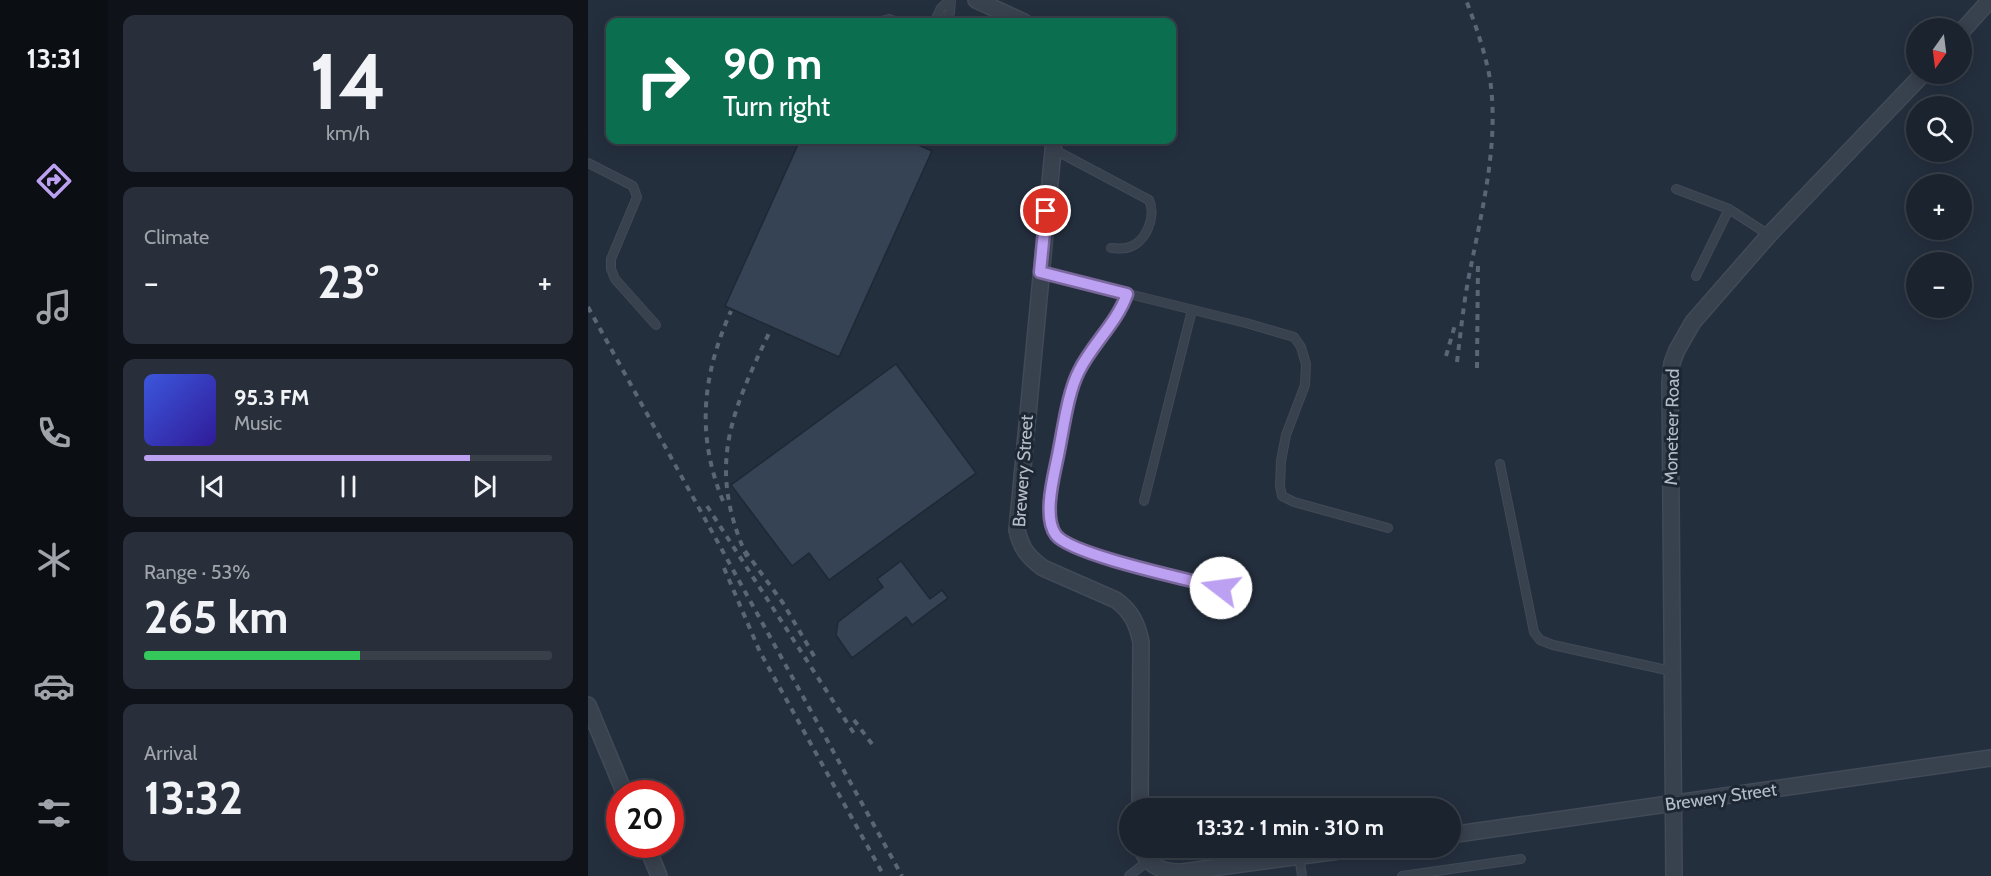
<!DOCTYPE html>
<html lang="en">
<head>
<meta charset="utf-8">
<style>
	:root { --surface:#1b232e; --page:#282f3a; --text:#f1f3f6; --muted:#a0a4aa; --line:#39404a; --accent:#bca0f2 }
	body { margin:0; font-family:Cabin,sans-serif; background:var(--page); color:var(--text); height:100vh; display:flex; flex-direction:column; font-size:22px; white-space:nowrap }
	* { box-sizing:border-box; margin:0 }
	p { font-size:20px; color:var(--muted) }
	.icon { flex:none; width:33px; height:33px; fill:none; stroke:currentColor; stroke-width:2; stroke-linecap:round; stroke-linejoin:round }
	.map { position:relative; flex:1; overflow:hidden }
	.details { display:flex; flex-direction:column; gap:15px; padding:15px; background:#0f1319; width:480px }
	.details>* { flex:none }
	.hud { position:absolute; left:18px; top:18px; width:570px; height:126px; border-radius:12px; box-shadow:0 3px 15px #0003,0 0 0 2px var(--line); background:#0b6e4f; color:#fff; overflow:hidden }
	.needle { width:39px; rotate:194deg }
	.controls { position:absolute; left:1318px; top:18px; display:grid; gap:12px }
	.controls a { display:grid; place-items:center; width:66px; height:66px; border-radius:50%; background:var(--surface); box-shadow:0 3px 15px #0003,0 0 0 2px var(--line); font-size:30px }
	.speed { position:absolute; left:18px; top:780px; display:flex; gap:12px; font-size:30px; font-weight:700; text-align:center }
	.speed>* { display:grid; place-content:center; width:78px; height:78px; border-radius:50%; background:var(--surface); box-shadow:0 3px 15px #0003,0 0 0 2px var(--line); line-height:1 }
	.speed .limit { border:9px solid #d22; background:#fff; color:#111 }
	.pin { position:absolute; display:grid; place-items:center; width:51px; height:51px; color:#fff; margin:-26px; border:3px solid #fff; border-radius:50%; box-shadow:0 2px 6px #0007 }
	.me { position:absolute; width:66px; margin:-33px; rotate:285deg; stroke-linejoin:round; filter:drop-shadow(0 0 4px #0008) }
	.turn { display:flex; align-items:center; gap:21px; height:126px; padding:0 18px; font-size:27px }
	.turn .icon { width:78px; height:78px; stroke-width:2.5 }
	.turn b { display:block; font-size:42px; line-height:51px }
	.big { font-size:45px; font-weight:700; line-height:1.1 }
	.details .tile { flex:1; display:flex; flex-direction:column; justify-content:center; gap:9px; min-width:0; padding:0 21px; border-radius:12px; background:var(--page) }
	.details .dial { align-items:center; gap:0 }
	.dial b { font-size:78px; line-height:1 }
	.song { display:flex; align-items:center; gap:18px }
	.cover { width:72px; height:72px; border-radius:9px; background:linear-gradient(135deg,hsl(230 70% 55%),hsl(250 70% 35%)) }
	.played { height:6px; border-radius:3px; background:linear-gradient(90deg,var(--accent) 80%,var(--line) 80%) }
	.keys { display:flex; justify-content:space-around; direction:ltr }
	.heat { display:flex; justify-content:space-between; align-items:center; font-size:33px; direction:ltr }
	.charge { height:9px; border-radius:4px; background:linear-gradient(90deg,#34c759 53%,var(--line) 0) }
	.trip { position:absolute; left:531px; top:798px; width:342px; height:60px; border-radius:30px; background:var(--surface); box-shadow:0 3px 15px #0003,0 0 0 2px var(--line); font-weight:700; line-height:60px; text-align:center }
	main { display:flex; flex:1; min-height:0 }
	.tabs { display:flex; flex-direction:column; width:108px; justify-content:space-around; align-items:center; background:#0b0e12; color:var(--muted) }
	.tabs .icon { width:42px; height:42px }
	.tabs .on { color:var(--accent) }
	.tabs b { font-size:27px; color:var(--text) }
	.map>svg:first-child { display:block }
	.building { fill:#364354; stroke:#1f2835; stroke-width:1.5 }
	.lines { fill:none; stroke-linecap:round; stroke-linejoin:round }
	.service-casing { stroke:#414a57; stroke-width:10 }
	.minor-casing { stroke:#414a57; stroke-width:18 }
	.service { stroke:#38414e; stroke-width:8 }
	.minor { stroke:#38414e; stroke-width:15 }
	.rail { stroke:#5a6575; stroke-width:4; stroke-dasharray:6 6; stroke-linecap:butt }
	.route-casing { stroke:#7a689d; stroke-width:15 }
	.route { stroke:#bca0f2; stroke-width:10 }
	.labels { text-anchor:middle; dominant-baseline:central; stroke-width:6; stroke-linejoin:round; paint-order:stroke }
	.street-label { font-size:18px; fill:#b4bcc9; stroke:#1d2633 }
</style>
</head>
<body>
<main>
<nav class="tabs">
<b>13:31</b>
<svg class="icon on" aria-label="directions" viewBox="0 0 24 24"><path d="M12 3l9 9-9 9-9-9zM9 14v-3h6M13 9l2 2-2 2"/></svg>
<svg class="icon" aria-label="music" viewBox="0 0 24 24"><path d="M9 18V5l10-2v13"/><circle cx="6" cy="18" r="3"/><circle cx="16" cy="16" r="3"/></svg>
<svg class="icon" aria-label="phone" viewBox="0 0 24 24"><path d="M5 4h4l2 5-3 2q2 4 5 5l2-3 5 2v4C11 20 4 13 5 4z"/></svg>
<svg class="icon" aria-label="climate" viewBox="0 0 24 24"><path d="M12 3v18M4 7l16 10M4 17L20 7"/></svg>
<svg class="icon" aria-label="car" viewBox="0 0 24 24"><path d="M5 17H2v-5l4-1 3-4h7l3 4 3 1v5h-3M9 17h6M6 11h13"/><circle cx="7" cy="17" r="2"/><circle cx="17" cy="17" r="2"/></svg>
<svg class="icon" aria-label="filters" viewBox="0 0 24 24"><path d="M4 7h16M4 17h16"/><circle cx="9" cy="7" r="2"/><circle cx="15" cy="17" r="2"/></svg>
</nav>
<section class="details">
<div class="tile dial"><b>14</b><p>km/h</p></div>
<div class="tile"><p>Climate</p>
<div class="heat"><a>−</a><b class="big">23°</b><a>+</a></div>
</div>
<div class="tile">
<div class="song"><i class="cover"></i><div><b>95.3 FM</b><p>Music</p></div></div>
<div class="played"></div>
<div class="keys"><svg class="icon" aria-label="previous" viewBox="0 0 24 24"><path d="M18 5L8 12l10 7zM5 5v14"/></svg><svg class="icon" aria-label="pause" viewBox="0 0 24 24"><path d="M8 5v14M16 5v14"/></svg><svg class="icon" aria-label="next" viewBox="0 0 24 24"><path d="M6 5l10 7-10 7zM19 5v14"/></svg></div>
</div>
<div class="tile"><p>Range · 53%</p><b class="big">265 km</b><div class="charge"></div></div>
<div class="tile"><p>Arrival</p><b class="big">13:32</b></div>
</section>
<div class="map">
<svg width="1403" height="876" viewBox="0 0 1403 876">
	<rect width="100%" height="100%" fill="#242f3e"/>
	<path class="building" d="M212,140H319L344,151L251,357L137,306Z
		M308,364L388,473L241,580L221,553L204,566L143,485Z
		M313,561L342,599L354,590L360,598L324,625L318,617L264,658L248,635L250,622L295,587L289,579Z"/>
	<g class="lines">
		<g class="service-casing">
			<path id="service" d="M289,22L301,19L310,22
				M346,22L353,8L362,0
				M358,22L362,13L363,0
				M465,149L561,200C569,217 557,245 538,248C533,249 527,248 523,248
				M0,163L45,186L49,197L23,259V269L27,279L68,325
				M1088,189L1141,209L1181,235
				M452,272L658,323L706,337L713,347L718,364L717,385L698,435L693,461L692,486L694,496L706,502L800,528
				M1108,276L1141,209
				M539,294C529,323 505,343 491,371C480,393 475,430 470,455C466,476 455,518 468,535C483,555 603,580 633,588
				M912,464L946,632L952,640L965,645L1083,671
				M556,501L604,310
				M711,856L714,876
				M541,876L560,861
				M814,876L933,859"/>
		</g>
		<g class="minor-casing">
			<path id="minor" d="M388,0L436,22
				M1374,31L1402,0
				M466,140L429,530C433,548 440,557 455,568L528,600C543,611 549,623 553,642L552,808
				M0,705L37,794
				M862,835L1403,758
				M58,844L71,876
				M553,848C560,867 575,872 594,872L774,848
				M1086,876L1082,382L1084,363L1089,350L1105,322L1181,235L1335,74"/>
		</g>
		<use href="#service" class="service"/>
		<use href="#minor" class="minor"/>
		<path class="rail" d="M0,307L314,876
			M858,356L867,325
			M869,362C873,330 876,298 883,266C895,206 911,141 902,79C897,52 888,26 878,0
			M889,368L890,260
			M135,501C108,435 114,376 143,311
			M119,506L267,735
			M157,551L195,603L229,661
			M159,557C118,466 143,413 183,329
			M136,568L172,652L296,876
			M266,720L284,744"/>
	</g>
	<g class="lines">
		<g class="route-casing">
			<path id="route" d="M458,211L452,272L539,294C529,323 505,343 491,371C479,394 475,433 469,460C465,479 455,518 468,535C483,555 603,580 633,588"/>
		</g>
		<use href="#route" class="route"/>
	</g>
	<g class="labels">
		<g class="street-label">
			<text transform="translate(1084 427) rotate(-89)">Moneteer Road</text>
			<text transform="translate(435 471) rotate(-86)">Brewery Street</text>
			<text transform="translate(1133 797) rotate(-8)">Brewery Street</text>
		</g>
	</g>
</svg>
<div class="controls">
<a><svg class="needle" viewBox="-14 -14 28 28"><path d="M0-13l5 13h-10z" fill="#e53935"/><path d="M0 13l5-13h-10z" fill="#a0a4aa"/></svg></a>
<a><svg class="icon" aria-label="search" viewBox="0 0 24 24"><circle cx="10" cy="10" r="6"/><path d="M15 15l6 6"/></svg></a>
<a>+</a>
<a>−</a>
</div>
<div class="speed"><div class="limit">20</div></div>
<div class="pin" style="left:458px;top:211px;background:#d93025"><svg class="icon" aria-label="arrive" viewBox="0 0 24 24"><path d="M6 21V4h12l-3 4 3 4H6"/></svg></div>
<svg class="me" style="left:633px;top:588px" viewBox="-20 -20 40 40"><circle r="19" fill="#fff"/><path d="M0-13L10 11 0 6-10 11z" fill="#bca0f2"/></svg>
<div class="trip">13:32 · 1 min · 310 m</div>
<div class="hud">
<div class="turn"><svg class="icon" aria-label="right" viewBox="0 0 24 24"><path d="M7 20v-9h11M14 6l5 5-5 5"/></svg><div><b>90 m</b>Turn right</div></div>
</div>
</div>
</main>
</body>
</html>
